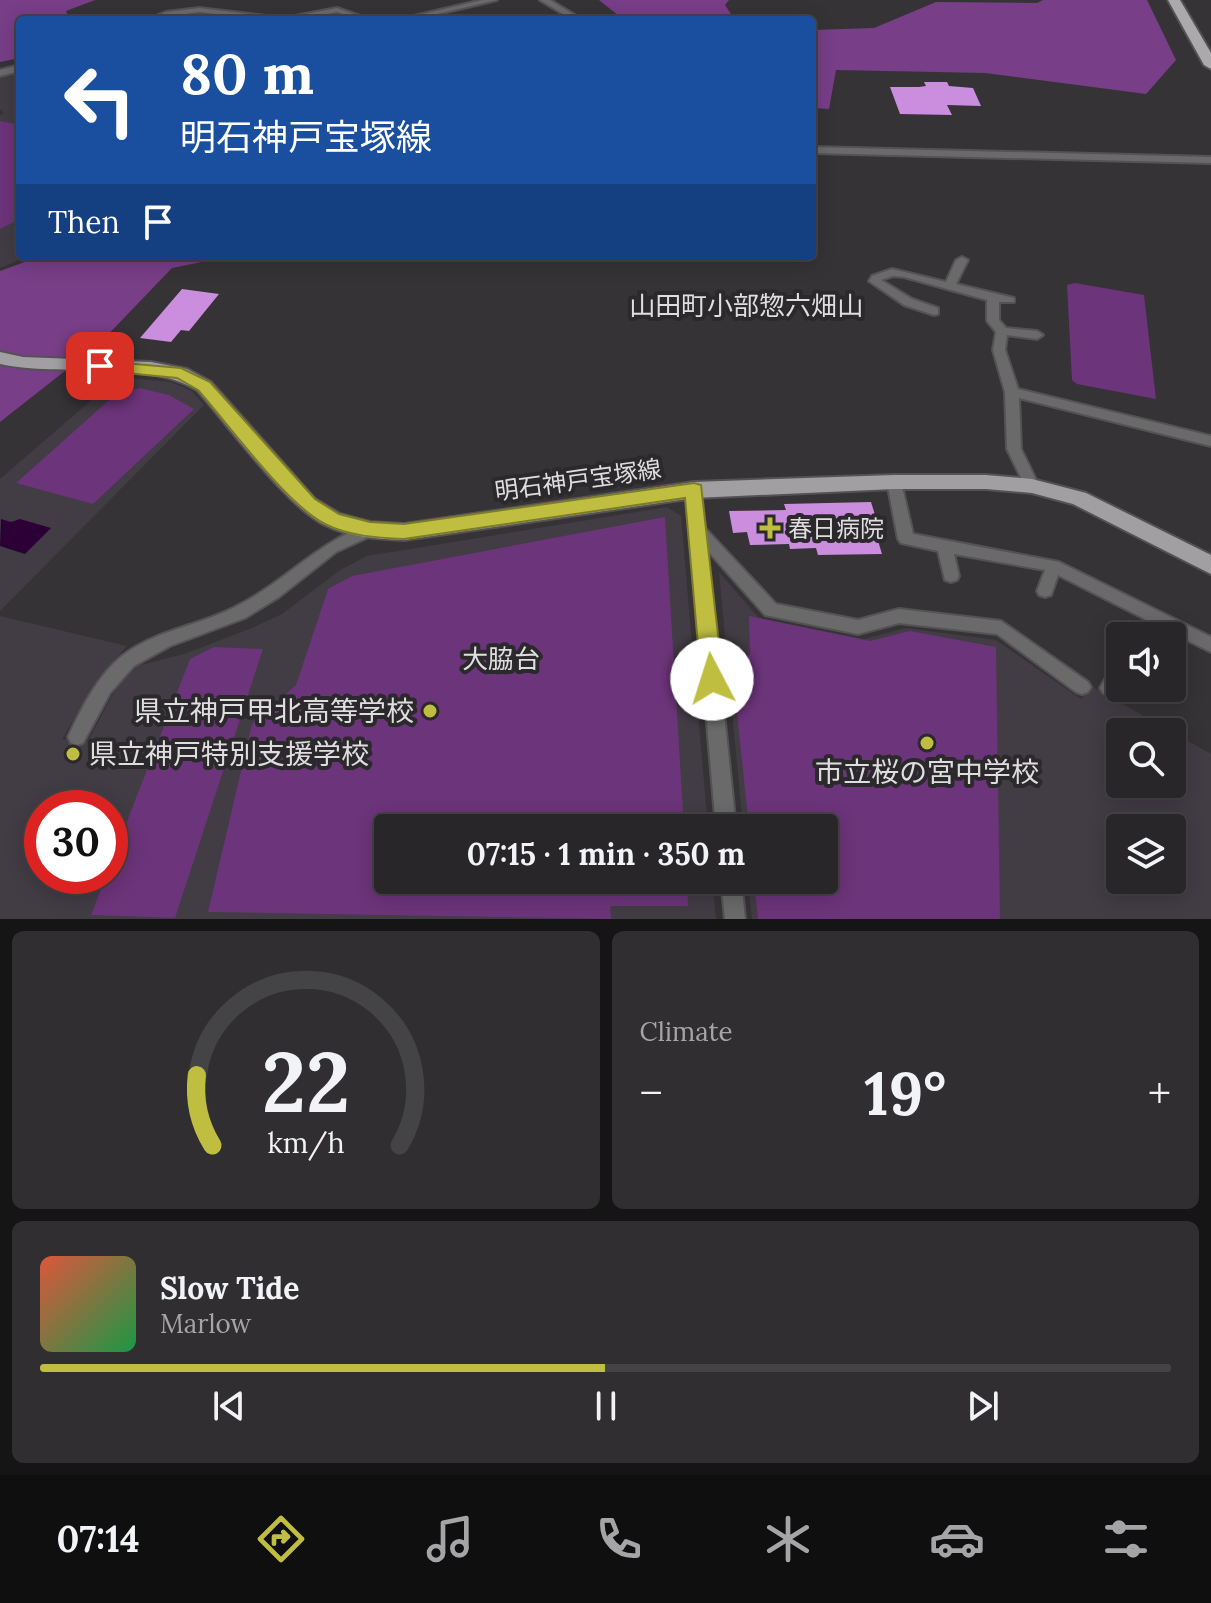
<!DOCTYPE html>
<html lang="en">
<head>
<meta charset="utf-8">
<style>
	:root { --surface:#282628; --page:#302e30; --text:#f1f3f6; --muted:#a5a5a8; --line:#444345; --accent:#bfbe41 }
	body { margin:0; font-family:Lora,"Noto Sans JP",serif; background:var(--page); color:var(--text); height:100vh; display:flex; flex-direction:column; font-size:30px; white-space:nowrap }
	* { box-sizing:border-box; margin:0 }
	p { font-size:26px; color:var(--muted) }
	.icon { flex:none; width:44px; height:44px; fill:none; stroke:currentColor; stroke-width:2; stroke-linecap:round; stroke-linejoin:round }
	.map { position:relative; height:919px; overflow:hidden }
	.panel { display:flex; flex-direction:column; gap:12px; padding:12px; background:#161516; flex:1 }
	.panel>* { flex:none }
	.top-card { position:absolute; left:16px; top:16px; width:800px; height:244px; border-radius:8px; box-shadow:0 4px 20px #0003,0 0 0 2px var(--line); background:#1a4fa0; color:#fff; overflow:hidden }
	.controls { position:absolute; left:1106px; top:622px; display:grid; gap:16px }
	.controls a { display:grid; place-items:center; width:80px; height:80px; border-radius:8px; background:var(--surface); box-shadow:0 4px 20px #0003,0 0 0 2px var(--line); font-size:40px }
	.speed { position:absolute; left:24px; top:790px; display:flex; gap:16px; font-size:40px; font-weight:700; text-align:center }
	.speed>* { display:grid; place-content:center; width:104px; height:104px; border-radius:50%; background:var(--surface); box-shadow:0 4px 20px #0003,0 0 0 2px var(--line); line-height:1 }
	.speed .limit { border:12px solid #d22; background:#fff; color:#111 }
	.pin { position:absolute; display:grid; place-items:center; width:68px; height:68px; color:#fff; margin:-34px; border-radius:16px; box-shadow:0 4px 12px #0006 }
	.me { position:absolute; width:88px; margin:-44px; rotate:355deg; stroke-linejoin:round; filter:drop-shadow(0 0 6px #0008) }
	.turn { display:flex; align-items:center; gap:28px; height:168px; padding:0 32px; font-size:36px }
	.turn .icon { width:104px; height:104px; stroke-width:2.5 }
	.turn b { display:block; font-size:56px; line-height:68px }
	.then { display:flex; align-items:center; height:76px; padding:0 32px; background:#0003; gap:16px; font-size:30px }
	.big { font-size:60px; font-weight:700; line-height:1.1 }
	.panel .widget { flex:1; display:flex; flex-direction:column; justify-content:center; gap:12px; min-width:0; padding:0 28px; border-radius:12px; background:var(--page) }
	.panel .dial { align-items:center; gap:0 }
	.dial svg { height:208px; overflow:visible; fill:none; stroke:var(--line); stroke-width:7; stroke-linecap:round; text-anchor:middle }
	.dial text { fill:var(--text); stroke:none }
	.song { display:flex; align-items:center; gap:24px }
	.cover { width:96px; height:96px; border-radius:12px; background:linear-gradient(135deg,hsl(10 70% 55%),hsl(140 70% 35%)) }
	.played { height:8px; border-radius:4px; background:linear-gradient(90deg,var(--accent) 50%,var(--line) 50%) }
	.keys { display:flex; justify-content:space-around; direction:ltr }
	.heat { display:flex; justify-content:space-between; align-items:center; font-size:44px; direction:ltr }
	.panel .tiles { flex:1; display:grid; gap:12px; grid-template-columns:1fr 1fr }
	.widget:last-child { grid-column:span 2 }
	.trip { position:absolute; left:374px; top:814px; width:464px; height:80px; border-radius:8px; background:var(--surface); box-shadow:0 4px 20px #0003,0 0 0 2px var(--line); font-weight:700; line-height:80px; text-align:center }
	.menu { display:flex; height:128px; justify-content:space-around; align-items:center; background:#100f10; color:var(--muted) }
	.menu .icon { width:56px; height:56px }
	.menu .active { color:var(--accent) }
	.menu b { font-size:36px; color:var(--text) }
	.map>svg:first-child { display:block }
	.built { fill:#423c44; fill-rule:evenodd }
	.green { fill:#6c347a }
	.forest { fill:#783e88 }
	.water { fill:#2c0036 }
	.building { fill:#cb8ddd }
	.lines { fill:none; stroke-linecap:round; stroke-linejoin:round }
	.minor-casing { stroke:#545254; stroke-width:4 }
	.primary-casing { stroke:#545254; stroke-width:4 }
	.trunk-casing { stroke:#545254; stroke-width:4 }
	.minor { fill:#6b6a6b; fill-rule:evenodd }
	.primary { fill:#a19fa2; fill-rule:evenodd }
	.trunk { fill:#aca9ac; fill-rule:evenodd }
	.route { fill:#bfbe41; stroke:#7c7c2a; stroke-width:2 }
	.poi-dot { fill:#bfbe41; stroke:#2b292c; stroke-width:3 }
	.labels { text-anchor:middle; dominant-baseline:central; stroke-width:8; stroke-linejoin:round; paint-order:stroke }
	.street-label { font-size:24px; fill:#dfdedf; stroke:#2b292c }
	.poi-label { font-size:24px; fill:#dfdedf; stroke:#2b292c; text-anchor:start }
	.neighbourhood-label { font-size:26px; fill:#dfdedf; stroke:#2b292c }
	.near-poi-label { font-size:28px; fill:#dfdedf; stroke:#2b292c; text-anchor:end }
</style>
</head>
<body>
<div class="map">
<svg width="1211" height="919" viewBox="0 0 1211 919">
	<rect width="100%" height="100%" fill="#353336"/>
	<path class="built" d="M20,72V256H30L0,268V115L4,113L0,109V78Z
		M118,377L171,382L192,391L204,405L0,611V479Z
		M667,507L681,516L708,828H388V880H712L716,919H0V616L127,646L98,679L62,739L88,741L116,688L137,666L184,654L252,628L282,614L340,570L367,556ZM42,808H110V876H42Z
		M719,572L759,618L864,639L906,628L996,640L1081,699L1091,686L1211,754V919H752L748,880H824V828H743ZM1120,732H1172V784H1120ZM1120,828H1172V880H1120Z"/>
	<path class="green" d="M0,121L20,125V219L0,229Z
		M1075,283L1144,295L1156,399L1077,384L1072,380L1067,285Z
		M140,388L169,395L194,409L93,504L16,483L117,393Z
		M665,517L684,828H388V880H687L688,906H610L611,919L208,912L252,724L296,685L328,589L352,576Z
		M749,616L870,641L910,631L996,647L1000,919H758L754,880H824V828H749L731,657L750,655Z
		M214,647L263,649L175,918L91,915L106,876H110V865L190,659Z"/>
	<path class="forest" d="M0,0H95L66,11L70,20H20V58L0,62Z
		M599,0H729L725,5L735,20H624Z
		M1043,0H1147L1176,60L1146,94L985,73L836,70L829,109L812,108V30L874,28L936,2L1037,3Z
		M41,256H232L172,268L98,345L0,422V271Z"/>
	<path class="water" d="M1,519L11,522L20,519L51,528L25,554L0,546Z"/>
	<path class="building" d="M924,82H947L949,86L973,88L981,106L947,105L952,115L900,114L890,87H919L926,86Z
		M182,289L219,294L189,331L181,330L171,342L140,338Z
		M871,502L877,521H872L882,554L818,555L816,548L790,549L789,544L750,545L747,532L733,533L729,511L786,510L784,504Z"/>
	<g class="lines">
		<g class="minor-casing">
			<path id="minor" d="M482,0H497L412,20H397Z
				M540,0H550L583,20H573Z
				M199,8L284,18L337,8L372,20H360L337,12L299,20H265L199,12L145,20L166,12Z
				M20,65V71L0,76V70Z
				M812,147L1211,157V163L812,153Z
				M962,257L968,260L956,284L1014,298V302H999V320L1006,328L1037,331L1043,335L1037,339L1007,335L1005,350L1018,389L1211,436V446L1019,398L1021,449L1039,486L1037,490H1027L1007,449L1005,392L993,350L996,332L987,321V300L904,277L893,276L881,280L912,299L938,308V314L934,315L904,305L869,281L872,276L892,269L946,282L956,260Z
				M894,477L901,482L913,534L1059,562L1211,637V652L1158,626L1152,636H1135L1145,619L1058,575L1051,595L1045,597L1039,595L1037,591L1045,570L954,554L959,576L957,580L951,582L945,580L938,551L901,543L898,539L887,482Z
				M694,485L699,486L701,490L705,528L776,604L858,620L899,609L1001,621L1088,682L1091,687L1088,692L1082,694L1076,692L997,634L899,623L858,634L765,615L707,550L736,828H716L687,490L689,486Z
				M370,524L375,526L377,530L375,534L336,552L279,597L245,618L170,646L134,666L110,693L83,743L77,745L71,743L68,737C81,709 98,675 122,656C155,630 199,626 235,607C284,583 317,542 370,524Z
				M1120,665C1120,677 1122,700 1103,693L1100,688C1105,679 1111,668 1120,665Z
				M721,880H741L745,919H725Z"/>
		</g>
		<g class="primary-casing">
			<path id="primary" d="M0,352L23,357L151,362L187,369L211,382L315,499L340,514L370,522L404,524L694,482L894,475H986L1032,479L1086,493L1211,555V574L1073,504L1032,493L986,489H894L694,498L404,540C378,539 349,537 325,525C287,507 228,425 197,390C140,357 64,378 0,364Z"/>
		</g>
		<g class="trunk-casing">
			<path id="trunk" d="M1168,0H1180L1211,53V69L1204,65Z"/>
		</g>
		<use href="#minor" class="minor"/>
		<use href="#primary" class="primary"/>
		<use href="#trunk" class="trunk"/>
	</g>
	<path class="route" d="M100,361L181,368L210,382L315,499L339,514L370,522L404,524L694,483L701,485L723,679L720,686L712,689L704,686L701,679L685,498L404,539C378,538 348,536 325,524C286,504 229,425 198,390L177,378L94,370L91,366Z"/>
	<g class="poi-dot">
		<path d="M766 516h8v8h8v8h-8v8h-8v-8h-8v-8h8z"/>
		<circle cx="430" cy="711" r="8"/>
		<circle cx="927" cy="743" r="8"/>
		<circle cx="73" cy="754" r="8"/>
	</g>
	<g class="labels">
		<g class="street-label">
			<text transform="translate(578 480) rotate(-8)">明石神戸宝塚線</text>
		</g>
		<g class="poi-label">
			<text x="788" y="528">春日病院</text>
		</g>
		<g class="neighbourhood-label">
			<text x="746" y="305">山田町小部惣六畑山</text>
			<text x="501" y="658">大脇台</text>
		</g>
		<g class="near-poi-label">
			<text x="414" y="711">県立神戸甲北高等学校</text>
			<text x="89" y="754" text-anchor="start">県立神戸特別支援学校</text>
			<text x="927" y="772" text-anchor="middle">市立桜の宮中学校</text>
		</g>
	</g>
</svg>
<div class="controls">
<a><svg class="icon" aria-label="sound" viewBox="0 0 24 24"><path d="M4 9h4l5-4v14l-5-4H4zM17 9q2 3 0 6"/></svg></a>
<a><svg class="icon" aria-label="search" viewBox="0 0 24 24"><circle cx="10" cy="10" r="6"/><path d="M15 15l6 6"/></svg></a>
<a><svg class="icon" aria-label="layers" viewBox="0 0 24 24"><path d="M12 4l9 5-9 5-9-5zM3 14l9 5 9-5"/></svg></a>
</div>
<div class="speed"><div class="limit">30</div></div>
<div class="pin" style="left:100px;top:366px;background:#d93025"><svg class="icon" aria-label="arrive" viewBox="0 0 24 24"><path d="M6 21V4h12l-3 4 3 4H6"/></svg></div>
<svg class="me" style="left:712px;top:679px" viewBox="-20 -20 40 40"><circle r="19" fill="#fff"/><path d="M0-13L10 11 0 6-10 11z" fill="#bfbe41"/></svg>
<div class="trip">07:15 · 1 min · 350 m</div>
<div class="top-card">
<div class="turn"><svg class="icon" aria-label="left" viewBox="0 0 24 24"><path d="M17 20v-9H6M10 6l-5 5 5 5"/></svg><div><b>80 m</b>明石神戸宝塚線</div></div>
<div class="then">Then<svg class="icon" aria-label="arrive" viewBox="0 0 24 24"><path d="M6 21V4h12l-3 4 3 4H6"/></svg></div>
</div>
</div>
<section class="panel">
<div class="tiles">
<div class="widget dial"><svg viewBox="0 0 100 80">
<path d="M14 69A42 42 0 1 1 86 69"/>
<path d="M14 69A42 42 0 0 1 8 42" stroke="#bfbe41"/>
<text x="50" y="56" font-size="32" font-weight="700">22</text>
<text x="50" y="72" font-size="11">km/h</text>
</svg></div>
<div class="widget"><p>Climate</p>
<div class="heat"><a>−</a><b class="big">19°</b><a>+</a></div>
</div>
<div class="widget">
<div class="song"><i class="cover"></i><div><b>Slow Tide</b><p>Marlow</p></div></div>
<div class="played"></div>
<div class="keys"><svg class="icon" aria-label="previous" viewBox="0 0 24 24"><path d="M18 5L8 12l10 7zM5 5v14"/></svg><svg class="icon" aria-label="pause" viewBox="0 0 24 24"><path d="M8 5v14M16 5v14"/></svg><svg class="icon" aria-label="next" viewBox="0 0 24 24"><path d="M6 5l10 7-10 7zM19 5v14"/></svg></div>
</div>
</div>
</section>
<nav class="menu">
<b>07:14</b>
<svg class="icon active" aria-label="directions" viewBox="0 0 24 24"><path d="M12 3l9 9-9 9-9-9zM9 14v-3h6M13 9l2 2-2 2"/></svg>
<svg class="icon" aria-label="music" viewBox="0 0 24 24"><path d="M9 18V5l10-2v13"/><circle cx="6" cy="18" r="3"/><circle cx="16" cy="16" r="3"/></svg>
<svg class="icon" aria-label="phone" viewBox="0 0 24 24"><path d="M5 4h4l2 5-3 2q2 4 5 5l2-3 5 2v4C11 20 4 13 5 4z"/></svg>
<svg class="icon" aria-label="climate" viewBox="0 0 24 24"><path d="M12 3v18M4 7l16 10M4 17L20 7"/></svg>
<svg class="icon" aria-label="car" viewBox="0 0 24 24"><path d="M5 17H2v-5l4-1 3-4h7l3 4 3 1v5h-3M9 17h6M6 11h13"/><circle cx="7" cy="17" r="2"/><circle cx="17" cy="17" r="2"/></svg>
<svg class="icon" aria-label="filters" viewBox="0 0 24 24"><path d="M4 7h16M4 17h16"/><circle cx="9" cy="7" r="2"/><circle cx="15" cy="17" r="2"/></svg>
</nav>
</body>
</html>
